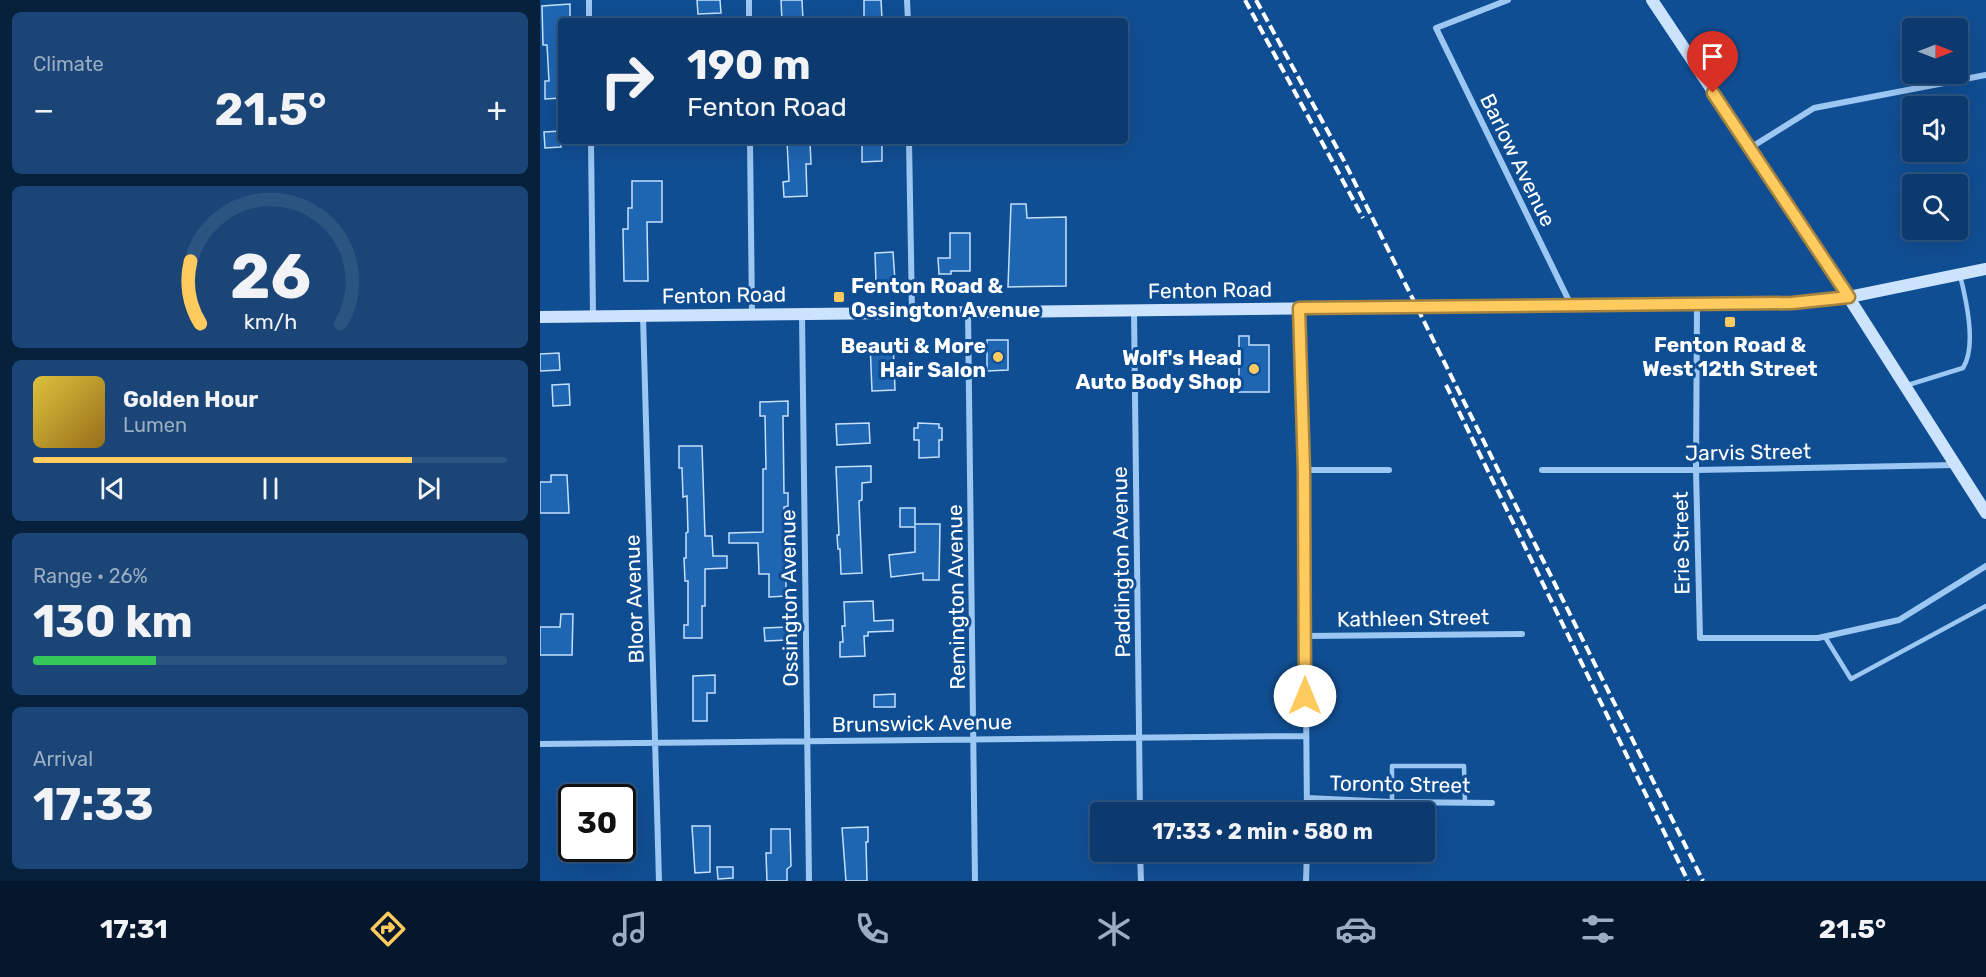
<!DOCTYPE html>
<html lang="en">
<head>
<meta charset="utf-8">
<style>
	:root { --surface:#0c3a6e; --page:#1a4576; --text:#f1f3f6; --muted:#9aadc2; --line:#2c5481; --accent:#ffcb5f }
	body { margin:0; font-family:Rubik,sans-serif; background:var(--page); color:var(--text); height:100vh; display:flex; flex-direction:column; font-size:22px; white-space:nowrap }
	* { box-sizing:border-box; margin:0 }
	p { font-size:20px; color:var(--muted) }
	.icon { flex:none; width:33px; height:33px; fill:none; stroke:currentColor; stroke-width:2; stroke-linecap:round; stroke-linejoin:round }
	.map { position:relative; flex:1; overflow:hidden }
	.side { display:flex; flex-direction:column; gap:12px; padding:12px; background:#07203c; width:540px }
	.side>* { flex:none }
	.hud { position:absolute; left:18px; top:18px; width:570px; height:126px; border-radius:6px; box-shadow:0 6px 24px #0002,0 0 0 2px var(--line); background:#0c3a6e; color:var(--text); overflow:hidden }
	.needle { width:39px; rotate:90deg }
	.tools { position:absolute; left:1362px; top:18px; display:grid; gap:12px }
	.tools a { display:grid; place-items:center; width:66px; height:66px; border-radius:6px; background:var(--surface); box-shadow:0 6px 24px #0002,0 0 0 2px var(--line); font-size:30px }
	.speed { position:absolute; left:18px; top:784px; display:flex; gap:12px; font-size:30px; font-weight:700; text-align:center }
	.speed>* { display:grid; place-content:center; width:78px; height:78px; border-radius:50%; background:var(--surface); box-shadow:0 6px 24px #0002,0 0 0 2px var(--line); line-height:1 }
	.speed .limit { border:3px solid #111; border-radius:9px; background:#fff; color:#111 }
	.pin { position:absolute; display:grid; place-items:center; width:51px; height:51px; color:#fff; margin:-62px -26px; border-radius:50% 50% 50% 0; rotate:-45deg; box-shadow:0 0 6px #0007 }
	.pin .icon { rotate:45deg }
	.me { position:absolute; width:66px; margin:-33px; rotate:0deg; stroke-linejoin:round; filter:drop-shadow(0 0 4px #0008) }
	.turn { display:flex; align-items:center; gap:21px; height:126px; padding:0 30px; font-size:27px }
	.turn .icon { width:78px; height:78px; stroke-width:2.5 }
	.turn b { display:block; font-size:42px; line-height:51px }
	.big { font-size:45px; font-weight:700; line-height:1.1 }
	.side .card { flex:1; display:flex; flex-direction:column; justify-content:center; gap:9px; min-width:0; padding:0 21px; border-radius:9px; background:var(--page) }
	.side .dial { align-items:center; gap:0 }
	.dial svg { height:156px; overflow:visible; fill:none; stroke:var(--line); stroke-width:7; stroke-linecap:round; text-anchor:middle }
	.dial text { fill:var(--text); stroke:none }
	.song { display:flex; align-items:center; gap:18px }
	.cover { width:72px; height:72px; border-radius:9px; background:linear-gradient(135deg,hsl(50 70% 55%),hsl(40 70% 35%)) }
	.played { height:6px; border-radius:3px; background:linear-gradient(90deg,var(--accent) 80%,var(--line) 80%) }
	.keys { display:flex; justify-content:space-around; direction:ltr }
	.heat { display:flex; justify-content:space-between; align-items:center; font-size:33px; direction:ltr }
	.charge { height:9px; border-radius:4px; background:linear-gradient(90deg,#34c759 26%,var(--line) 0) }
	.trip { position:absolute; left:550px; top:802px; width:345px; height:60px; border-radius:6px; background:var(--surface); box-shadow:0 6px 24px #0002,0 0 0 2px var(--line); font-weight:700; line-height:60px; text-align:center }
	.menu { display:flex; height:96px; justify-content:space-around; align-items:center; background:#05172c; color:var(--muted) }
	.menu .icon { width:42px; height:42px }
	.menu .active { color:var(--accent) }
	.menu b { font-size:27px; color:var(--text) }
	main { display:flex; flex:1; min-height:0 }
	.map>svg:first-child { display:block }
	.building { fill:#1e65b2; stroke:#c4e0fe; stroke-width:1.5 }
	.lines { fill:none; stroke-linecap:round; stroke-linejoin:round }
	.lane { stroke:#9cc7f3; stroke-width:4.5 }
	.street { stroke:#9cc7f3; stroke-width:6 }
	.secondary { stroke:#cce3fd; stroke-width:12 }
	.rail { stroke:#fff; stroke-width:4; stroke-dasharray:10 4.5; stroke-linecap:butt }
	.route-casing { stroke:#a6843e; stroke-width:15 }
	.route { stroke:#ffcb5f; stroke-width:10 }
	.poi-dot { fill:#ffcb5f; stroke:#104e93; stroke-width:2 }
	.labels { text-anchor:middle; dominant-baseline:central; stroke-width:6; stroke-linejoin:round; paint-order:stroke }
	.street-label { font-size:21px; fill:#fff; stroke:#104e93 }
	.poi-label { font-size:21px; font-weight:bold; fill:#fff; stroke:#104e93; text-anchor:end }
</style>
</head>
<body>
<main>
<section class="side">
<div class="card"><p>Climate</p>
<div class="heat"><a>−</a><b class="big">21.5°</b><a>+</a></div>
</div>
<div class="card dial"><svg viewBox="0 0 100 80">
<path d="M14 69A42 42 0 1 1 86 69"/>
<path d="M14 69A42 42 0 0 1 9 37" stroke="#ffcb5f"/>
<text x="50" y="56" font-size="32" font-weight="700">26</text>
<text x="50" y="72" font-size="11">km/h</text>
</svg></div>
<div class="card">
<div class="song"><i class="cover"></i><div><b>Golden Hour</b><p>Lumen</p></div></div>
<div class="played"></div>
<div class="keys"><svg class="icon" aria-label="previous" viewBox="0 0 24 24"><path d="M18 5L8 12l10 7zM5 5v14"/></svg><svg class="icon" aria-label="pause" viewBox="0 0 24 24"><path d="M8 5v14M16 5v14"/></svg><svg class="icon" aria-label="next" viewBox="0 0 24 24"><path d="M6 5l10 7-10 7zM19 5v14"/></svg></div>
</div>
<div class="card"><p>Range · 26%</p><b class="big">130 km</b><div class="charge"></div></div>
<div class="card"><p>Arrival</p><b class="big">17:33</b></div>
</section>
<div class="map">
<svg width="1446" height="881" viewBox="0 0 1446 881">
	<rect width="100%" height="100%" fill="#104e93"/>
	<path class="building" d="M157,0H180L181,13L158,14Z
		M241,0H262L263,21H242Z
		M324,0H341L342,19L324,20Z
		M30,4V21H21V98L5,99V81H9L7,45H3L2,6Z
		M21,131V147L5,148L4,132Z
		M247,141H270L271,164H266L267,196L244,197L243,182L249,181Z
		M322,141H342V161L322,162Z
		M92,181H122V222H107L108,281H84L83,229H88V208H92Z
		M471,204H486L487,218L526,217V286L468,287Z
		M410,233H430V271H411V274H399L398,258H410Z
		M353,252L355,281H336L335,253Z
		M699,336H709V345H729V392H699Z
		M447,340H468V370L447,371Z
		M353,341L355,390L332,391L330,342Z
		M19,353L20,370L0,371V354Z
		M29,384L30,405L13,406L12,385Z
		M248,401V416H243L244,493H248V506L244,507L245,537H250V553H246V596L229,597V574H219L218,543H189V533L223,532V469H226L225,416H220V402Z
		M329,423L330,443L297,445L296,424Z
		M378,423L399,424V428H402V440H399V457L379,458V440H374V428H378Z
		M139,446H162L165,536H172L173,556H187V568L165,569V606H162V638H144V625H148V581H145L144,558H146V533L148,532L147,496L143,497L142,468H139Z
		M331,466V482L322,483V500L319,501L322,573L301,574L300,549H298L297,535H299L296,467Z
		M11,475H27L29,513H0V482H11Z
		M360,508H375V526V524H400L399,580H383V573L351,577L349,555L375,552V527H360Z
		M333,601L334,621L353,620V631L328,632V636H324L325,656L300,657V642H303L302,626H305L304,602Z
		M21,614H33L32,655H0V627H20Z
		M248,627V640L225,641L224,628Z
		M175,675V693H167V721H153V676Z
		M355,694V707H334V695Z
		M152,826H170V872L155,873Z
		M328,827V842H326L327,881H306L302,828Z
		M231,829H250L251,866L247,869V881H227L226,853H231Z
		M177,867H193V878L178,879Z"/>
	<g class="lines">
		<path class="lane" d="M1368,385L1423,368C1437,346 1426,299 1420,275
			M1285,637L1311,679L1446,606
			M852,802V766H924L925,803"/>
		<path class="street" d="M49,0V21
			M209,0V21
			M367,0L368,21
			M968,0L896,28L1031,305
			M51,141L53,316
			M210,141L212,314
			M369,141L372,312
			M1210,148L1274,108L1446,75
			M1157,305L1156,470L1160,638H1278L1359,620L1446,566
			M759,308L764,470L767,813
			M594,311L600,813
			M428,312L435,881
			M262,315L269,881
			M103,316L119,881
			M764,470H849
			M1002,470H1156L1415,465
			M764,636L982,634
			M0,744L765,736
			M767,798L852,802L952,803
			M600,852L601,881
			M766,881L767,852"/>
		<path class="secondary" d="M1112,0L1274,243L1446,513
			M0,317L1252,303L1309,297L1446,269"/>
		<path class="rail" d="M705,0L823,218
			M716,0L803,159L1163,881
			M906,385L1148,881"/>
	</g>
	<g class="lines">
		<g class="route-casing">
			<path id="route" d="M765,696L764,471L759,308L1252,303L1309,297L1173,93"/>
		</g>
		<use href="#route" class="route"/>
	</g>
	<g class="poi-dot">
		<rect x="293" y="291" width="12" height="12" rx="3"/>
		<rect x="1184" y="316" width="12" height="12" rx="3"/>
		<circle cx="458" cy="357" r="6"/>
		<circle cx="714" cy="369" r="6"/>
	</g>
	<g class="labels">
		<g class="street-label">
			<text transform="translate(978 160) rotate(64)">Barlow Avenue</text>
			<text transform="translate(670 290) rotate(-1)">Fenton Road</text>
			<text transform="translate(184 295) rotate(-1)">Fenton Road</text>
			<text transform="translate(1208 452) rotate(-1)">Jarvis Street</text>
			<text transform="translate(1141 543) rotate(-91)">Erie Street</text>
			<text transform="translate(581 562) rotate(-91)">Paddington Avenue</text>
			<text transform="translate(416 597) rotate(-91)">Remington Avenue</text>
			<text transform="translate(249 598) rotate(-91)">Ossington Avenue</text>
			<text transform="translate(94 599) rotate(-92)">Bloor Avenue</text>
			<text transform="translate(873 618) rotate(-1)">Kathleen Street</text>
			<text transform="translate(382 723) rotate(-1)">Brunswick Avenue</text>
			<text transform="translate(860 784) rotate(1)">Toronto Street</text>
		</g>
		<g class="poi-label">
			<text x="311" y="285" text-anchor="start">Fenton Road &amp;<tspan x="311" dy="24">Ossington Avenue</tspan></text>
			<text x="1190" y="344" text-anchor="middle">Fenton Road &amp;<tspan x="1190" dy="24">West 12th Street</tspan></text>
			<text x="446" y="345">Beauti &amp; More<tspan x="446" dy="24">Hair Salon</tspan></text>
			<text x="702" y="357">Wolf's Head<tspan x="702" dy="24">Auto Body Shop</tspan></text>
		</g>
	</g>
</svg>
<div class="tools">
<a><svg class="needle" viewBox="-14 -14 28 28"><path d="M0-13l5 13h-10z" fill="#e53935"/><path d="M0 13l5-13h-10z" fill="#9aadc2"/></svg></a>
<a><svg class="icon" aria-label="sound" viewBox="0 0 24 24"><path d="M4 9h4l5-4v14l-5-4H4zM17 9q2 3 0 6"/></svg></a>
<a><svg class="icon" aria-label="search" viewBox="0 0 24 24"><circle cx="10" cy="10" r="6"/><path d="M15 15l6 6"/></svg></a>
</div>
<div class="speed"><div class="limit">30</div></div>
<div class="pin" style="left:1173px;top:93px;background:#d93025"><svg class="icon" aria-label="arrive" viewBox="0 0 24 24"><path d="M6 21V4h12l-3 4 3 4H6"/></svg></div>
<svg class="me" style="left:765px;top:696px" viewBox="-20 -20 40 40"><circle r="19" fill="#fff"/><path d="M0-13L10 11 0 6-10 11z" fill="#ffcb5f"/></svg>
<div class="trip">17:33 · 2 min · 580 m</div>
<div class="hud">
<div class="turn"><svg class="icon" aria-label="right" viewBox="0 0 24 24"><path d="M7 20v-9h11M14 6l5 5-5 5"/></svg><div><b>190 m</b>Fenton Road</div></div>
</div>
</div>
</main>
<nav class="menu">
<b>17:31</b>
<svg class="icon active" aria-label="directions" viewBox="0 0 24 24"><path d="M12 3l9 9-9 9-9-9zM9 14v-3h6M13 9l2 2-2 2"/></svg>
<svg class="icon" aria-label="music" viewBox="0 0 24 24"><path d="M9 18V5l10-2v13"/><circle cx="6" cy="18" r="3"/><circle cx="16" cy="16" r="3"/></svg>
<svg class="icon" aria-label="phone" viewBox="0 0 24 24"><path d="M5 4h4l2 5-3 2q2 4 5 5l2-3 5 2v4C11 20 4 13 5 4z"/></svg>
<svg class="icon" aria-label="climate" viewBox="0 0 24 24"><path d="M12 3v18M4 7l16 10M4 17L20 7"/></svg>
<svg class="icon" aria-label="car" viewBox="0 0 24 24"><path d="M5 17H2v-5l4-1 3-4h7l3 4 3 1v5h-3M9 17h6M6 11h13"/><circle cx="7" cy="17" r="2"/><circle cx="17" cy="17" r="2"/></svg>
<svg class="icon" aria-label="filters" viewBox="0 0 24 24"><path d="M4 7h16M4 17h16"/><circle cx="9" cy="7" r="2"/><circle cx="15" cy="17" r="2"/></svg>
<b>21.5°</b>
</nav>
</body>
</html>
